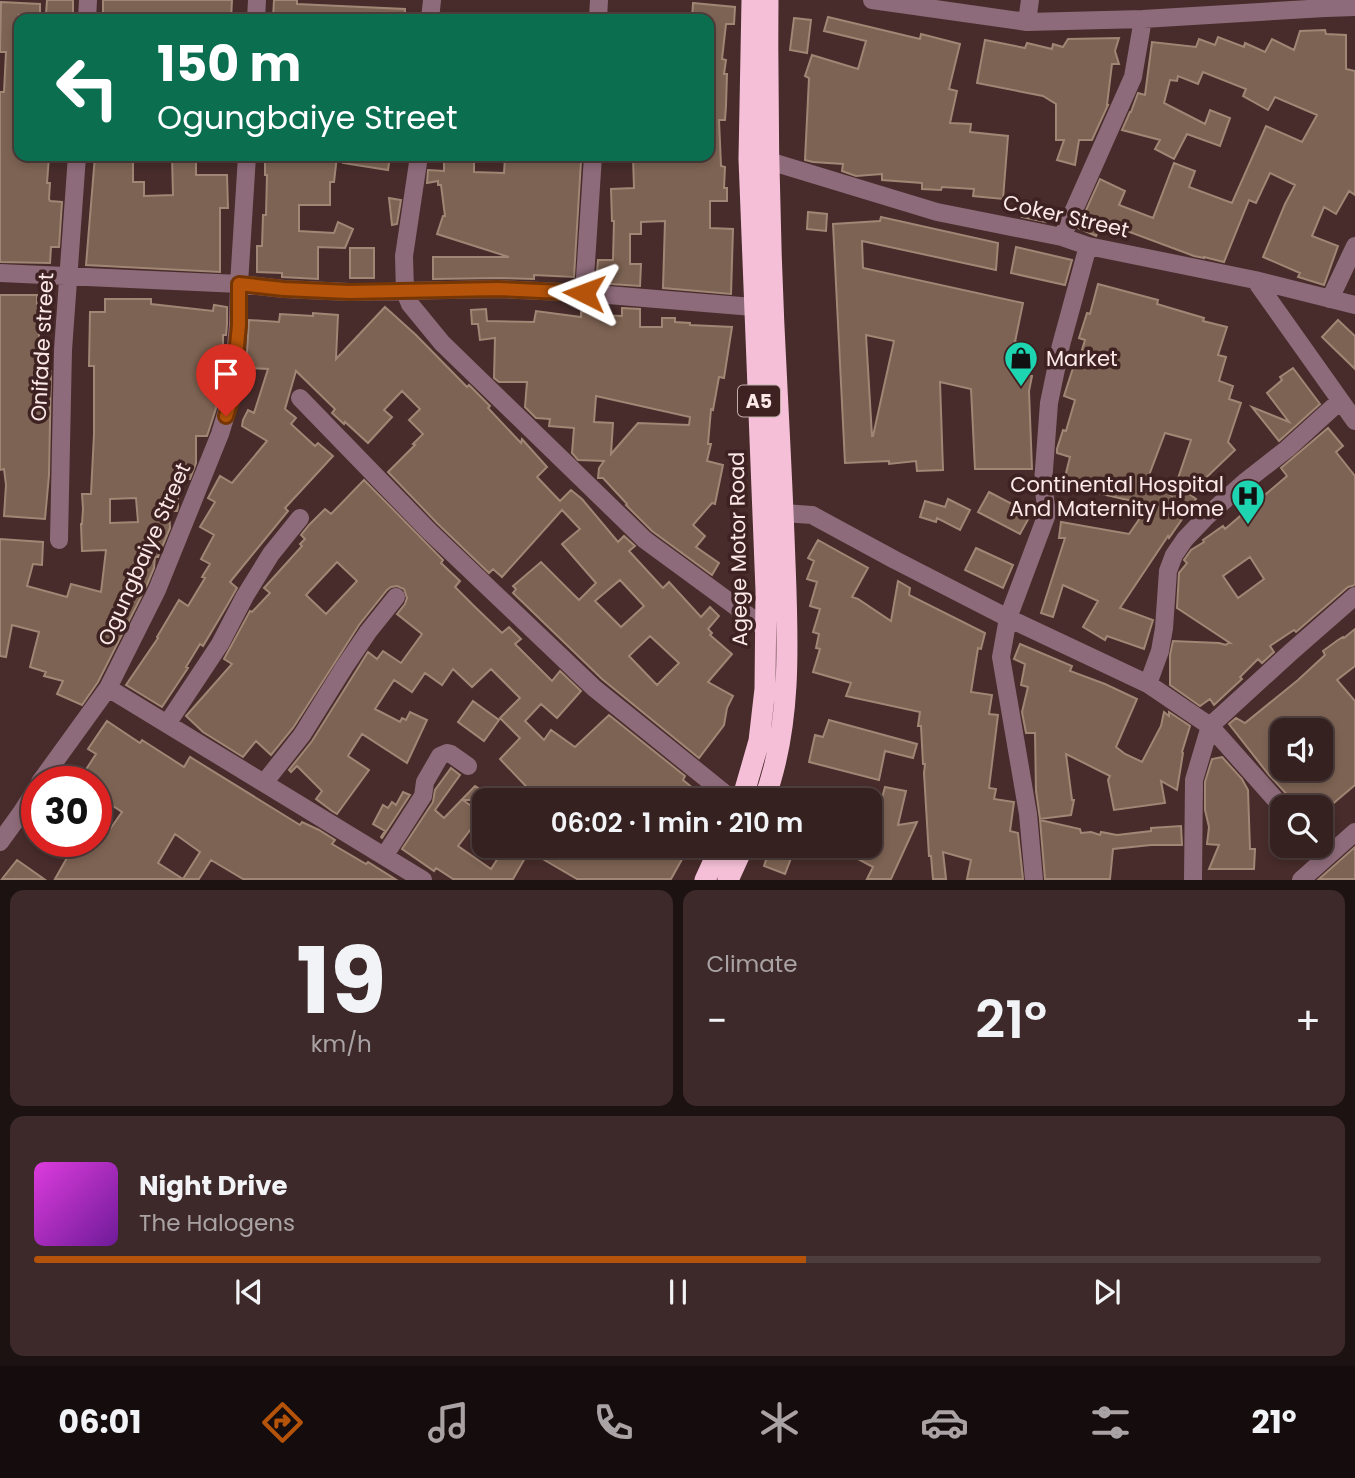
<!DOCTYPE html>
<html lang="en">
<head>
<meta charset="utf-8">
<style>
	:root { --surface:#352120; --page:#3d2929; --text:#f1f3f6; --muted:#aaa3a5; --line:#4f3e3e; --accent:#b45309 }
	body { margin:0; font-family:Poppins,sans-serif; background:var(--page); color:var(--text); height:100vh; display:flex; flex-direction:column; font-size:26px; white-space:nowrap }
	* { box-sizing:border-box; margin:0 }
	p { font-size:23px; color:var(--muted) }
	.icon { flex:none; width:38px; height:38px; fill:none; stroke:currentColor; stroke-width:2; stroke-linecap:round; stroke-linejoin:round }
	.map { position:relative; height:880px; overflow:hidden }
	.side { display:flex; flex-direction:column; gap:10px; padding:10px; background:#1d1212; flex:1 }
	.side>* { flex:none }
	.guide { position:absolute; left:14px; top:14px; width:700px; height:147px; border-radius:14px; box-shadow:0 4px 10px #0003,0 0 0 2px var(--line); background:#0b6e4f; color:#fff; overflow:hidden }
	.buttons { position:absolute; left:1270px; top:718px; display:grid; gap:14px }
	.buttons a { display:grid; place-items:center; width:63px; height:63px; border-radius:14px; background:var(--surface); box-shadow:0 4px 10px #0003,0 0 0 2px var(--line); font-size:35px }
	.speed { position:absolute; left:21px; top:766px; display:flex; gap:14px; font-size:35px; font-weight:700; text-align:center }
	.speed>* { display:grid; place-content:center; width:91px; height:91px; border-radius:50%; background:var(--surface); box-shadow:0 4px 10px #0003,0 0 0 2px var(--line); line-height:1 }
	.speed .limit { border:10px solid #d22; background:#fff; color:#111 }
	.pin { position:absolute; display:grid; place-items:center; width:60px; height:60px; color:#fff; margin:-72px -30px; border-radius:50% 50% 50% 0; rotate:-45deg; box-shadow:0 0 7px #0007 }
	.pin .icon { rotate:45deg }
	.me { position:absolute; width:77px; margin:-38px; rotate:273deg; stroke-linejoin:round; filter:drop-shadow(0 0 5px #0008) }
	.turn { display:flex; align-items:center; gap:24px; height:147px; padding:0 28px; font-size:32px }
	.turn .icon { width:91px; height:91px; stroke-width:2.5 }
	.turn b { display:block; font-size:49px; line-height:60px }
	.big { font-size:52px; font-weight:600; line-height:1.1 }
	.side .tile { flex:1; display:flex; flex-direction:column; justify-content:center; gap:10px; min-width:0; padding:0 24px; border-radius:14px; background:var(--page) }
	.side .dial { align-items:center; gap:0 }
	.dial b { font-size:91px; line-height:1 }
	.song { display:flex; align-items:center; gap:21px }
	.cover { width:84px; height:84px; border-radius:10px; background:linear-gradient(135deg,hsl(300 70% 55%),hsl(280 70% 35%)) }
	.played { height:7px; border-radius:4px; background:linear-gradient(90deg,var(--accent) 60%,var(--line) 60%) }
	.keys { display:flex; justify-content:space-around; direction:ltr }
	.heat { display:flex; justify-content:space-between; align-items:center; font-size:38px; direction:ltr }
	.side .tiles { flex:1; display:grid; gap:10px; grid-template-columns:1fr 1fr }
	.tile:last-child { grid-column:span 2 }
	.trip { position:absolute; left:472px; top:788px; width:410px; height:70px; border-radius:14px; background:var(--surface); box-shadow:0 4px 10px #0003,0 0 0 2px var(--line); font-weight:600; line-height:70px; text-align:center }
	.dock { display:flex; height:112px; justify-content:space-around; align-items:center; background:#150d0d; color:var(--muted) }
	.dock .icon { width:49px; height:49px }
	.dock .selected { color:var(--accent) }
	.dock b { font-size:32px; color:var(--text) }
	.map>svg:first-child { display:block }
	.building { fill:#7d6353; stroke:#a18675; stroke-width:2; fill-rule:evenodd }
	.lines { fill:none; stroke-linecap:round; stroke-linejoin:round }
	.minor { stroke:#8e6b7a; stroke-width:18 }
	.highway { stroke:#f5c0d7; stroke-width:21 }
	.route-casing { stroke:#753606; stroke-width:18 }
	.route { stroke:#b45309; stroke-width:12 }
	.labels { text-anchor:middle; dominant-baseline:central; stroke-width:7; stroke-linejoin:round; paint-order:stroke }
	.shield { fill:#3d2221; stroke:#c2adac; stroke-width:2 }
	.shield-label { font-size:19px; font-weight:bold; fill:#fbe8e7 }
	.street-label { font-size:21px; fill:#fbe8e7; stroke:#3d2221 }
	.poi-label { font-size:21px; fill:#fbe8e7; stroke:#3d2221; text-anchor:start }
</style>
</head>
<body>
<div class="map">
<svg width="1355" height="880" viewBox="0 0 1355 880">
	<rect width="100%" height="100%" fill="#472c2b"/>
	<path class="building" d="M47,0H73V14H63V16L46,14Z
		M103,0H232L231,19H103Z
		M274,0H297V4L405,9V19H273Z
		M1,2L40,4V16L19,15V156H49L47,183H50L49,199L50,201L62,202L59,247H51L50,263L0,262V92H4L6,52H0Z
		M693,3L735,7L734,24H726L722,59L726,60L724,74H727L726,106L725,120H719L721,166L725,167L724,188H727V201H710V228L733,229L731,294L663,288L665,221L641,222V234H630V264H641L640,286L596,283L598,260H613L614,221H612L611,189L634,188L633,157H669V158L709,156L710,79H709V19H692Z
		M828,17L920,39L921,34L960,44L949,89L957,91L950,123L971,124L970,132L1008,136L1003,199L973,196L974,189L942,187L941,190L922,189V183L882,180V174L856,176L842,171L843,164L813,162L805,160L809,78L805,76L812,55L858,69L866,41L824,31Z
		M794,18L811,20L807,53L790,50Z
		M1325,30L1326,34L1346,35V69L1355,71V195L1349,191L1336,214L1324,207L1312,236L1338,246L1324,285L1298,277L1300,273L1263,257L1285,204L1295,185L1270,173L1256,203L1249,200L1224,262L1204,257V258L1194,256L1103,222L1096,236L1078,228L1100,179L1125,191L1119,205L1153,218L1174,163L1195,171L1189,187L1232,203L1266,126L1302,142L1317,115L1275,97L1268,110L1243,96L1246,89L1203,72L1198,84L1178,76L1177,81L1170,80L1164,103L1205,124L1210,110L1230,118L1220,146L1187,134L1174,159L1155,149L1160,140L1122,130L1130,112H1131L1138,93L1145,95L1152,42L1196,47L1199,39L1215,45L1218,37L1244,47L1245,43L1265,52L1272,39L1294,50L1300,31Z
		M1119,38L1115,51L1119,64H1112L1107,105H1108L1092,140H1079L1075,165L1057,160L1064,140H1056V104L1043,96L977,83L985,40L1025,48L1027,43L1052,49L1053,44L1063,47L1068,39Z
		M95,156H133V182H144V196L173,195L172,156H196V175H227L228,208H220V272L86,265Z
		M265,156H337L334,182H330V205H299V231L334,233L338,222L353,229L345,248L318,247V279L282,277V273L257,272V246H262L263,215H266L267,175H265Z
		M344,156H390L388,170L343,163Z
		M444,156H474V172L504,173L505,157L568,159V156H580L581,161L574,277L534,275V279L498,278L433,279V257H509L437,234L443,216H445L441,185H438V181L427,183L428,170L444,171Z
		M389,198L401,200L397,224L392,225Z
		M1025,206L1048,211L1046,222L1022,217Z
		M808,212L827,214L826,231L807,229Z
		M881,217L998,243L996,270L862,241L863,268L1023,303L1015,342L1029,345L1022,374L1032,376L1029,391L1032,469H975L971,389L940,382L943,470L917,471L916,461L889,464V461L845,463L833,224L880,221ZM866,335L894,341L873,436H872Z
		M1016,247L1072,260L1065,285L1011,273Z
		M350,248H374V278H350Z
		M1098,284L1158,300L1157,304L1204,318L1203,321L1227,327L1218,355L1226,357L1219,381L1233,386L1229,399L1241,403L1228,442L1235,450L1189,494L1196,499L1169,538L1168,536L1120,608L1153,620L1144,649L1107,636L1105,640L1083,627L1098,601L1063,585L1053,617L1041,613L1065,538H1059L1061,522L1129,534L1149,505L1063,485L1070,457L1057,453V449L1063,430L1066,431L1075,400L1064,396L1073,368L1076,369L1085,340L1079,338L1087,313L1090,314ZM1165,433L1191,440L1172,496L1148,478Z
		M0,295H37V308H39V371H51L49,475L45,519L4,516L6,485L4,469L0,470Z
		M105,299H151V304L213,311L214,305L227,307V324L226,335H223V360L220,396L209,430L207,436H196V463L190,479H178V507L177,511H169L170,528L158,557H155L154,568L147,585L98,682L82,705L57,694L63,681L44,676L46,672L30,667L39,632L12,625L6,657L0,656V539L43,542L42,565L33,564L27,586L67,597L71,584L101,592L106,550L82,551L81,524H82L83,509L82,494H91L94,434V366H89L90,312H105ZM136,498L138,522L110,523V499Z
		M385,307L416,335L467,387L469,385L490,406L488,408L521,443L522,439L547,467L537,477L560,501L571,490L582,499L618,542L624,536L635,546L629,551L663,588L669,582L701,617L710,607L719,616L708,629L712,633L710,635L732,654L708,682L733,696L727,708L724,725L699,758L602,679L513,593L516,589L513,586L541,562L579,600L596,583L562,544L580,529L562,510L502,577L493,569L489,573L437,523L388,472L415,445L413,444L423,434L409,420L420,409L402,391L384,410L392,417L368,443L345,422L344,424L332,413L335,409L296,371L285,409L296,418L291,424L315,446L318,443L333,456L285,508L288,511L230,582L237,588L225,609L203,646L200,644L186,667L188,668L162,707L126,685L158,638L157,637L179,600L188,606L205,578L202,577L210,564L201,559L214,535L200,527L215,502L208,498L220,476L232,483L267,441L242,426L243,420L248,410L254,413L268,369L246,368L249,320L279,322L280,314L313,316V313L338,315L336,359ZM620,580L644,606L621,627L595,601ZM650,636L679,663L657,685L629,656Z
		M622,308L640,309V327H662V318H675V322L690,323V325L732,327L724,378L719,377L713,410L711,409L708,444H711L707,461L723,465L715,504L712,503L693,525L705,536L696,547L719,563L712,575L652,531L626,505L627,504L603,478H598L599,468L604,461L578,460L572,453L574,428L549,426L550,419L536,418L525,407L527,382H499L494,378L495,338L480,340L478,324H472L471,310L486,309L487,321L534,322L536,311L581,317V312L597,313V315L622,316ZM596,396L690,417L689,425L638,423L611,454L613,423L594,422Z
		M1338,320L1355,336V369L1322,337Z
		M1293,368L1320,404L1279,441L1252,407L1289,422L1267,393L1282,380L1280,377Z
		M1328,428L1343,446L1336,452L1355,476V585L1348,587L1296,632L1294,630L1270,646L1274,652L1262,663L1258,659L1240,677L1242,679L1214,705L1210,699L1200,706L1170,685V655L1173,641L1219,643L1226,645L1228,643H1230L1177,608L1179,573L1187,563L1184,560L1191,550L1204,542L1203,540L1223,526L1225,529L1287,476L1281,468ZM1250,557L1264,579L1238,598L1223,576Z
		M364,480L443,560L441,563L460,581L455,587L473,605L502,633L509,627L521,639L515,644L552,681L560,671L581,691L557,718L541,704L525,721L544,740L551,730L575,747L609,715L685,776L683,780L694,789L714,800H539L500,759L520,738L500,718L520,698L491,669L472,687L453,669L442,685L425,673L412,692L394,680L375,709L400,722L402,718L406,720L410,712L427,720L407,763L362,734L348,756L369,770L337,814L332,811L316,799L322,791L297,766L291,772L289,770L312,741L368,652L377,659L383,651L401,663L422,634L397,614L405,604L407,598L404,589L397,586L391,587L387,590L359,625L293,728L271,755L256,741L243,757L203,732L186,716L232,664L224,659L250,611L252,612L270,593L264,588L302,546L300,544L305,539L301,535L309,525L325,509L331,514ZM337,562L357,581L326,614L306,595Z
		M989,492L1031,514L1020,534L978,512Z
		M948,499L970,510L960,530L937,518L936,522L920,517L925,501L945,507Z
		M818,540L868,568L852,597L858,599L891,621L898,581L910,588L909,595L985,633L981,649L978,648L971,692L992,695L989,714L998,715L989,788L996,789L994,799L1014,802L1010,831L1018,833L1023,879H967L971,860L943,852L946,879H933L931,856H929L924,773L925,764H923L921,726H918L920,712L846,696L851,683L813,672L820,649L816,648L819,634L813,632L820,609L810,606L817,582L807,579L814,561L808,558Z
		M976,548L1013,565L1003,588L965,570Z
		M1355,629V666L1337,680L1355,701V785L1329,807H1294L1292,800L1269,775L1229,724L1236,718L1245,723L1298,680L1325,655L1323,651L1338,640L1343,637L1344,638ZM1283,730H1321V768H1283Z
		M1020,644L1072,666L1070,671L1105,684L1137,699L1116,747L1125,754L1142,762L1161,726L1164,712L1169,716V712L1190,726L1182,752L1183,753L1177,790L1161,781L1165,803L1114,810L1108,780L1110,776L1066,754L1072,800H1074L1071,815L1040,819L1036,791L1035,733H1026L1022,712L1028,687L1021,685L1025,664L1014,659Z
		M473,701L499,720L484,741L458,722Z
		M829,720L917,744L913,758L885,751L879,780L809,762L815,735L823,737Z
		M107,721L140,743L142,740L184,767L190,757L300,825L302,822L319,830L335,840L332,844L366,864L368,862L395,879H243L211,860L199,879H55L76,842H96V824L108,832L122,812L96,795V782H78L96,754L88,749ZM175,834L200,852L183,879L158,863Z
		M1222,757L1242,779L1248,790L1250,849H1255L1254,869H1209L1219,845L1207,844L1209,827L1205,810V782L1212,759Z
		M451,768L460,775L435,810L444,818L475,786L497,800H463L485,816V832L474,825L458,846L491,869L498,858L500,859L508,845H653L669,855L674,845H690L671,879H577L529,851L513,879H453L436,868L434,871L402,849L433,802L435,790Z
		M885,787L906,791L898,825L917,822L891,879H867L873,867L832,845H870V807L882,798Z
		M403,792L410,795L382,838L381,837L385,831L373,824L383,805L388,808L392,802L396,805Z
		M1040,820L1080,829L1081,833L1091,832L1100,835L1101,832L1117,835L1151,831V828L1181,826L1182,845H1151L1113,849L1110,879H1045Z
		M771,845H796L785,874L764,866Z
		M1355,847V879H1319Z
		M17,860L44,879H2Z"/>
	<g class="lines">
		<path class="minor" d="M872,0L1027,22L1143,19L1325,8L1355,7
			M87,19L88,0
			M256,19L257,0
			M430,19L432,0
			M598,19L599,0
			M1027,22L1030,0
			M419,156L404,256L405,292L410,304L442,343L645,540L765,628
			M757,160L769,161L937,212L1062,237L1088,246L1255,280L1355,305
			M1062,237L1133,77L1143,19
			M0,273L239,284L284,289L349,292L498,289L584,293L753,307
			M1255,280L1355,421
			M584,293L593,156
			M1330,299L1355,246
			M300,398L429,531L594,688L733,800
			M783,513L812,515L895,560L1008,618L1148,684L1210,726L1283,808
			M59,540L63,350L77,156
			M1148,684L1160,651L1164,628L1168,571L1174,555L1185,539L1207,516L1246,481L1287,449L1340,401
			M108,688L423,880
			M167,724L220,644L245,596L271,554L300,518
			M40,782L108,688L157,590L220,434L231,398L238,325L239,284L247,156
			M264,783L302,735L345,666L368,632L396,597
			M0,842L21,813L37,788
			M385,855L423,796L425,782L440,756L447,753L451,754L468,766
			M1034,880L1028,814L1001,657L1008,618L1047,514L1043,483L1049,403L1061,345L1088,246
			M1193,880L1194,780L1210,726L1291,652L1355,596
			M1301,880L1355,832"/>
		<path class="highway" d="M742,800L759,741L765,689L766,591L749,159L752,0
			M764,800C792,726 788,640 785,563C783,505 780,446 777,388C770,259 767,129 768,0
			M705,880L721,845
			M728,880L744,845"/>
	</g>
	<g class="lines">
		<g class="route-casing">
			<path id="route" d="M226,416L232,398L239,325V284L284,289L349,292L498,289L584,293"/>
		</g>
		<use href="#route" class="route"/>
	</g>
	<defs>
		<g id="shop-pin" transform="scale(1.75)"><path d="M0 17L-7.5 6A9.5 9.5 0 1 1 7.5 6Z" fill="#1dd5b1" stroke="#3d2221"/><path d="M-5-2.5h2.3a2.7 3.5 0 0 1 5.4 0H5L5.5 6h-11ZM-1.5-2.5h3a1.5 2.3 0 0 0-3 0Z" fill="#111"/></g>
		<g id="hospital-pin" transform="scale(1.75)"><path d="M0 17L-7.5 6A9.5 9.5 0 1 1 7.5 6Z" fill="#1dd5b1" stroke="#3d2221"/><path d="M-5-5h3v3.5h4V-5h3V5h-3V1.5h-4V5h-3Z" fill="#111"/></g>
	</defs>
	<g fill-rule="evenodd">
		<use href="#shop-pin" x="1021" y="358"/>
		<use href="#hospital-pin" x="1248" y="496"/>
	</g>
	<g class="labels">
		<rect class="shield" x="738" y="385.5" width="42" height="31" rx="5"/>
		<g class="shield-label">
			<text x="759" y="401">A5</text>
		</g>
		<g class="street-label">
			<text transform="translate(1066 216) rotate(13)">Coker Street</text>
			<text transform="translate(42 347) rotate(-87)">Onifade street</text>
			<text transform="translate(738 549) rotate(-91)">Agege Motor Road</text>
			<text transform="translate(144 554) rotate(-66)">Ogungbaiye Street</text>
		</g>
		<g class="poi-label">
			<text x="1046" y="358">Market</text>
			<text x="1224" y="484" text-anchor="end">Continental Hospital<tspan x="1224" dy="24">And Maternity Home</tspan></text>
		</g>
	</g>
</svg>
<div class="buttons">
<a><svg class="icon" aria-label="sound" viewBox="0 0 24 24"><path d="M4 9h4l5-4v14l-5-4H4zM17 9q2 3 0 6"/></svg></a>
<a><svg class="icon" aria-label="search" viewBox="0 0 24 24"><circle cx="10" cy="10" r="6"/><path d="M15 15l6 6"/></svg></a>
</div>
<div class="speed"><div class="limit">30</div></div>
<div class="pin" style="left:226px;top:416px;background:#d93025"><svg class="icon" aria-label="arrive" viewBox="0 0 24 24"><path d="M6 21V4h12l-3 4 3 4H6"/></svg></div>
<svg class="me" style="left:584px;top:293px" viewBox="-20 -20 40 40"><path d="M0-17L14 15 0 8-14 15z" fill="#b45309" stroke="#fff" stroke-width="4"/></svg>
<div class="trip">06:02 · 1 min · 210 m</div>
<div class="guide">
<div class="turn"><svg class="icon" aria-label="left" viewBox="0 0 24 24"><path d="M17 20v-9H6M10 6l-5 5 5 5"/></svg><div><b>150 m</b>Ogungbaiye Street</div></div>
</div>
</div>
<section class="side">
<div class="tiles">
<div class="tile dial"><b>19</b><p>km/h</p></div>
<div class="tile"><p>Climate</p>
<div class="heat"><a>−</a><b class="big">21°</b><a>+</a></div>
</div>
<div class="tile">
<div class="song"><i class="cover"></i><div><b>Night Drive</b><p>The Halogens</p></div></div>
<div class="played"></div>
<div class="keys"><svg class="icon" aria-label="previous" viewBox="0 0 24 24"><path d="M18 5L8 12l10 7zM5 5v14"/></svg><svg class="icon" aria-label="pause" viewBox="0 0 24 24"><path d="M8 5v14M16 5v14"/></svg><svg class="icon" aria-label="next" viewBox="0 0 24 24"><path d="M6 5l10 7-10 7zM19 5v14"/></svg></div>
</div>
</div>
</section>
<nav class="dock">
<b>06:01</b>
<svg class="icon selected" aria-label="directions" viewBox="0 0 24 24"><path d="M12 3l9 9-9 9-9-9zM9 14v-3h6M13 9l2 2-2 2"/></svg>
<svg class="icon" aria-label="music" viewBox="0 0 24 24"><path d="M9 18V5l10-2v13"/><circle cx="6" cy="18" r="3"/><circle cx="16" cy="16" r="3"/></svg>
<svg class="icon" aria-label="phone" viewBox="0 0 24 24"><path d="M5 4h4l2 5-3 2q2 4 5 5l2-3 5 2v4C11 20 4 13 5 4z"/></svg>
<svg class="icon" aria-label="climate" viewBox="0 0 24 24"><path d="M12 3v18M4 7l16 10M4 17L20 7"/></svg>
<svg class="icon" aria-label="car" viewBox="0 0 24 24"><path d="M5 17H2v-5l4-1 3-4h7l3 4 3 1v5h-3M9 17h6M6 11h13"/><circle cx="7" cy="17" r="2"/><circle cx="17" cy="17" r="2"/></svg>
<svg class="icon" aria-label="filters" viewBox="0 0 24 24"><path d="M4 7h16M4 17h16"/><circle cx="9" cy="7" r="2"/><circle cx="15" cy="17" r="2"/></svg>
<b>21°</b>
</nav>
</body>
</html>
